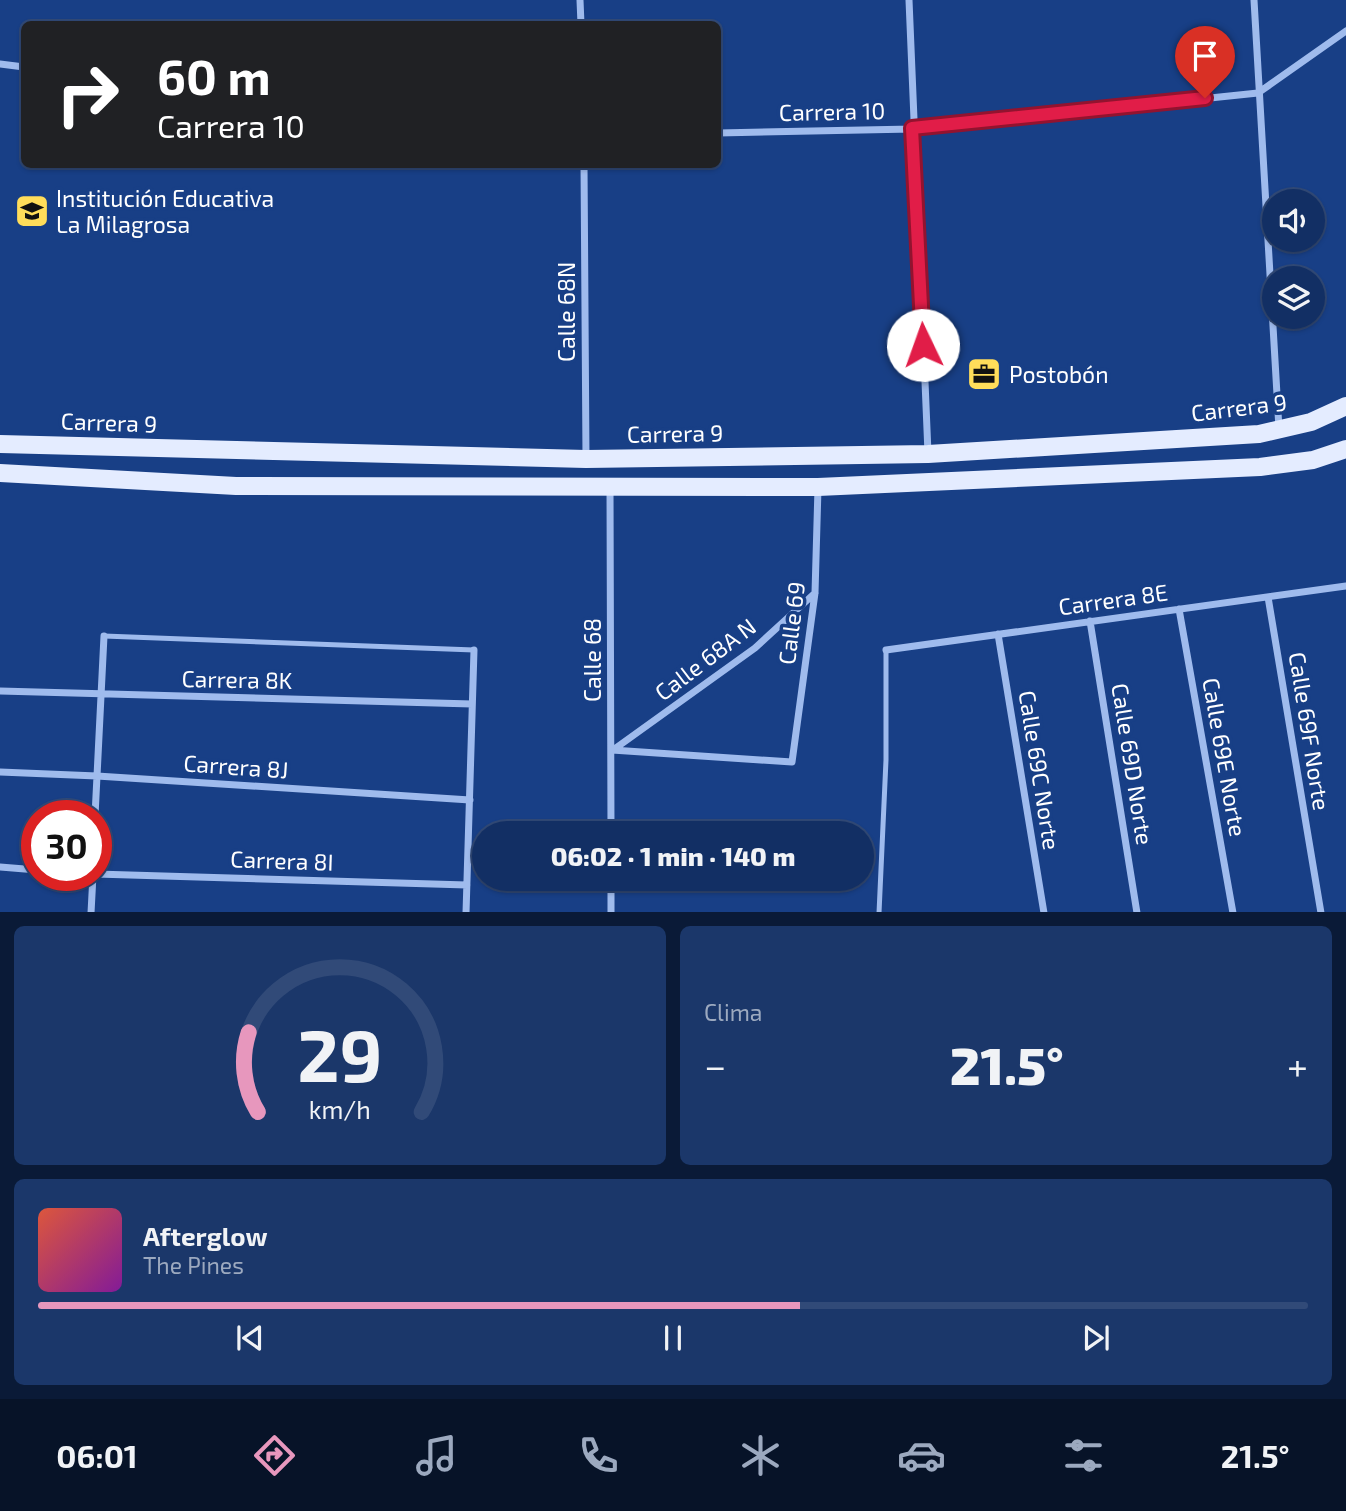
<!DOCTYPE html>
<html lang="es">
<head>
<meta charset="utf-8">
<style>
	:root { --surface:#122f64; --page:#1b376a; --text:#f1f3f6; --muted:#9ca9bf; --line:#314a78; --accent:#e797bd }
	body { margin:0; font-family:"Exo 2",sans-serif; background:var(--page); color:var(--text); height:100vh; display:flex; flex-direction:column; font-size:26px; white-space:nowrap }
	* { box-sizing:border-box; margin:0 }
	p { font-size:23px; color:var(--muted) }
	.icon { flex:none; width:38px; height:38px; fill:none; stroke:currentColor; stroke-width:2; stroke-linecap:round; stroke-linejoin:round }
	.map { position:relative; height:912px; overflow:hidden }
	.panel { display:flex; flex-direction:column; gap:14px; padding:14px; background:#0a1a37; flex:1 }
	.panel>* { flex:none }
	.top-card { position:absolute; left:21px; top:21px; width:700px; height:147px; border-radius:10px; box-shadow:0 2px 5px #0004,0 0 0 2px var(--line); background:#202124; color:#fff; overflow:hidden }
	.buttons { position:absolute; left:1262px; top:189px; display:grid; gap:14px }
	.buttons a { display:grid; place-items:center; width:63px; height:63px; border-radius:50%; background:var(--surface); box-shadow:0 2px 5px #0004,0 0 0 2px var(--line); font-size:35px }
	.speed { position:absolute; left:21px; top:800px; display:flex; gap:14px; font-size:35px; font-weight:700; text-align:center }
	.speed>* { display:grid; place-content:center; width:91px; height:91px; border-radius:50%; background:var(--surface); box-shadow:0 2px 5px #0004,0 0 0 2px var(--line); line-height:1 }
	.speed .limit { border:10px solid #d22; background:#fff; color:#111 }
	.pin { position:absolute; display:grid; place-items:center; width:60px; height:60px; color:#fff; margin:-72px -30px; border-radius:50% 50% 50% 0; rotate:-45deg; box-shadow:0 0 7px #0007 }
	.pin .icon { rotate:45deg }
	.me { position:absolute; width:77px; margin:-38px; rotate:357deg; stroke-linejoin:round; filter:drop-shadow(0 0 5px #0008) }
	.turn { display:flex; align-items:center; gap:24px; height:147px; padding:0 21px; font-size:32px }
	.turn .icon { width:91px; height:91px; stroke-width:2.5 }
	.turn b { display:block; font-size:49px; line-height:60px }
	.big { font-size:52px; font-weight:800; line-height:1.1 }
	.panel .widget { flex:1; display:flex; flex-direction:column; justify-content:center; gap:10px; min-width:0; padding:0 24px; border-radius:10px; background:var(--page) }
	.panel .dial { align-items:center; gap:0 }
	.dial svg { height:182px; overflow:visible; fill:none; stroke:var(--line); stroke-width:7; stroke-linecap:round; text-anchor:middle }
	.dial text { fill:var(--text); stroke:none }
	.song { display:flex; align-items:center; gap:21px }
	.cover { width:84px; height:84px; border-radius:10px; background:linear-gradient(135deg,hsl(10 70% 55%),hsl(290 70% 35%)) }
	.played { height:7px; border-radius:4px; background:linear-gradient(90deg,var(--accent) 60%,var(--line) 60%) }
	.keys { display:flex; justify-content:space-around; direction:ltr }
	.heat { display:flex; justify-content:space-between; align-items:center; font-size:38px; direction:ltr }
	.panel .tiles { flex:1; display:grid; gap:14px; grid-template-columns:1fr 1fr }
	.widget:last-child { grid-column:span 2 }
	.trip { position:absolute; left:472px; top:821px; width:402px; height:70px; border-radius:35px; background:var(--surface); box-shadow:0 2px 5px #0004,0 0 0 2px var(--line); font-weight:800; line-height:70px; text-align:center }
	.tabs { display:flex; height:112px; justify-content:space-around; align-items:center; background:#071328; color:var(--muted) }
	.tabs .icon { width:49px; height:49px }
	.tabs .current { color:var(--accent) }
	.tabs b { font-size:32px; color:var(--text) }
	.map>svg:first-child { display:block }
	.lines { fill:none; stroke-linecap:round; stroke-linejoin:round }
	.lane { stroke:#9fbbed; stroke-width:5 }
	.street { stroke:#9fbbed; stroke-width:7 }
	.primary { stroke:#e4ecff; stroke-width:18 }
	.route-casing { stroke:#92132f; stroke-width:18 }
	.route { stroke:#e11d48; stroke-width:12 }
	.labels { text-anchor:middle; dominant-baseline:central; stroke-width:7; stroke-linejoin:round; paint-order:stroke }
	.street-label { font-size:23px; fill:#fff; stroke:#183f86 }
	.poi-label { font-size:23px; fill:#fff; stroke:#183f86; text-anchor:start }
</style>
</head>
<body>
<div class="map">
<svg width="1346" height="913" viewBox="0 0 1346 913">
	<rect width="100%" height="100%" fill="#183f86"/>
	<g class="lines">
		<path class="lane" d="M104,636L474,650
			M879,913L886,760V650"/>
		<path class="street" d="M580,0L581,24
			M909,0L928,453
			M1254,0L1279,429
			M0,64L24,67
			M718,133L912,129L1258,93L1346,31
			M584,164L586,458
			M610,487L611,833
			M1268,597L1321,913
			M1179,609L1233,913
			M1090,621L1137,913
			M998,634L1044,913
			M886,650L1346,586
			M0,691L472,704
			M612,750L792,762L815,593L818,488
			M613,750L755,648L815,593
			M0,772L97,776L470,800
			M95,816L104,636
			M0,867L37,870
			M96,874L467,885
			M91,913L93,875
			M466,913L474,650
			M611,913V878"/>
		<path class="primary" d="M0,444L586,459L928,454L1259,434L1311,422L1346,406
			M0,473L236,486L818,487L1260,467L1313,460L1346,449"/>
	</g>
	<g class="lines">
		<g class="route-casing">
			<path id="route" d="M923,345L912,128L1205,98"/>
		</g>
		<use href="#route" class="route"/>
	</g>
	<defs>
		<g id="school-square" transform="scale(1.75)"><rect x="-9" y="-9" width="18" height="18" rx="4" fill="#ffdd5a" stroke="#183f86"/><path d="M0-5L7-2L0 1L-7-2ZM-4 1L0 2.5L4 1V4Q0 6-4 4Z" fill="#111"/></g>
		<g id="office-square" transform="scale(1.75)"><rect x="-9" y="-9" width="18" height="18" rx="4" fill="#ffdd5a" stroke="#183f86"/><path d="M-6-3h4V-5.5h4V-3h4V5H-6ZM-1-4.5V-3h2v-1.5ZM-6 0V1H6V0Z" fill="#111"/></g>
	</defs>
	<g fill-rule="evenodd">
		<use href="#school-square" x="32" y="211"/>
		<use href="#office-square" x="984" y="374"/>
	</g>
	<g class="labels">
		<g class="street-label">
			<text transform="translate(832 111) rotate(-1)">Carrera 10</text>
			<text transform="translate(566 312) rotate(-90)">Calle 68N</text>
			<text transform="translate(1239 407) rotate(-7)">Carrera 9</text>
			<text transform="translate(109 422) rotate(2)">Carrera 9</text>
			<text transform="translate(675 433) rotate(-1)">Carrera 9</text>
			<text transform="translate(1113 599) rotate(-8)">Carrera 8E</text>
			<text transform="translate(791 623) rotate(-83)">Calle 69</text>
			<text transform="translate(705 659) rotate(-37)">Calle 68A N</text>
			<text transform="translate(592 660) rotate(-90)">Calle 68</text>
			<text transform="translate(237 679) rotate(1)">Carrera 8K</text>
			<text transform="translate(1310 731) rotate(81)">Calle 69F Norte</text>
			<text transform="translate(1225 757) rotate(80)">Calle 69E Norte</text>
			<text transform="translate(1133 764) rotate(81)">Calle 69D Norte</text>
			<text transform="translate(236 766) rotate(4)">Carrera 8J</text>
			<text transform="translate(1040 770) rotate(81)">Calle 69C Norte</text>
			<text transform="translate(282 860) rotate(2)">Carrera 8I</text>
		</g>
		<g class="poi-label">
			<text x="56" y="198">Institución Educativa<tspan x="56" dy="26">La Milagrosa</tspan></text>
			<text x="1009" y="374">Postobón</text>
		</g>
	</g>
</svg>
<div class="buttons">
<a><svg class="icon" aria-label="sound" viewBox="0 0 24 24"><path d="M4 9h4l5-4v14l-5-4H4zM17 9q2 3 0 6"/></svg></a>
<a><svg class="icon" aria-label="layers" viewBox="0 0 24 24"><path d="M12 4l9 5-9 5-9-5zM3 14l9 5 9-5"/></svg></a>
</div>
<div class="speed"><div class="limit">30</div></div>
<div class="pin" style="left:1205px;top:98px;background:#d93025"><svg class="icon" aria-label="arrive" viewBox="0 0 24 24"><path d="M6 21V4h12l-3 4 3 4H6"/></svg></div>
<svg class="me" style="left:923px;top:345px" viewBox="-20 -20 40 40"><circle r="19" fill="#fff"/><path d="M0-13L10 11 0 6-10 11z" fill="#e11d48"/></svg>
<div class="trip">06:02 · 1 min · 140 m</div>
<div class="top-card">
<div class="turn"><svg class="icon" aria-label="right" viewBox="0 0 24 24"><path d="M7 20v-9h11M14 6l5 5-5 5"/></svg><div><b>60 m</b>Carrera 10</div></div>
</div>
</div>
<section class="panel">
<div class="tiles">
<div class="widget dial"><svg viewBox="0 0 100 80">
<path d="M14 69A42 42 0 1 1 86 69"/>
<path d="M14 69A42 42 0 0 1 10 34" stroke="#e797bd"/>
<text x="50" y="56" font-size="32" font-weight="700">29</text>
<text x="50" y="72" font-size="11">km/h</text>
</svg></div>
<div class="widget"><p>Clima</p>
<div class="heat"><a>−</a><b class="big">21.5°</b><a>+</a></div>
</div>
<div class="widget">
<div class="song"><i class="cover"></i><div><b>Afterglow</b><p>The Pines</p></div></div>
<div class="played"></div>
<div class="keys"><svg class="icon" aria-label="previous" viewBox="0 0 24 24"><path d="M18 5L8 12l10 7zM5 5v14"/></svg><svg class="icon" aria-label="pause" viewBox="0 0 24 24"><path d="M8 5v14M16 5v14"/></svg><svg class="icon" aria-label="next" viewBox="0 0 24 24"><path d="M6 5l10 7-10 7zM19 5v14"/></svg></div>
</div>
</div>
</section>
<nav class="tabs">
<b>06:01</b>
<svg class="icon current" aria-label="directions" viewBox="0 0 24 24"><path d="M12 3l9 9-9 9-9-9zM9 14v-3h6M13 9l2 2-2 2"/></svg>
<svg class="icon" aria-label="music" viewBox="0 0 24 24"><path d="M9 18V5l10-2v13"/><circle cx="6" cy="18" r="3"/><circle cx="16" cy="16" r="3"/></svg>
<svg class="icon" aria-label="phone" viewBox="0 0 24 24"><path d="M5 4h4l2 5-3 2q2 4 5 5l2-3 5 2v4C11 20 4 13 5 4z"/></svg>
<svg class="icon" aria-label="climate" viewBox="0 0 24 24"><path d="M12 3v18M4 7l16 10M4 17L20 7"/></svg>
<svg class="icon" aria-label="car" viewBox="0 0 24 24"><path d="M5 17H2v-5l4-1 3-4h7l3 4 3 1v5h-3M9 17h6M6 11h13"/><circle cx="7" cy="17" r="2"/><circle cx="17" cy="17" r="2"/></svg>
<svg class="icon" aria-label="filters" viewBox="0 0 24 24"><path d="M4 7h16M4 17h16"/><circle cx="9" cy="7" r="2"/><circle cx="15" cy="17" r="2"/></svg>
<b>21.5°</b>
</nav>
</body>
</html>
